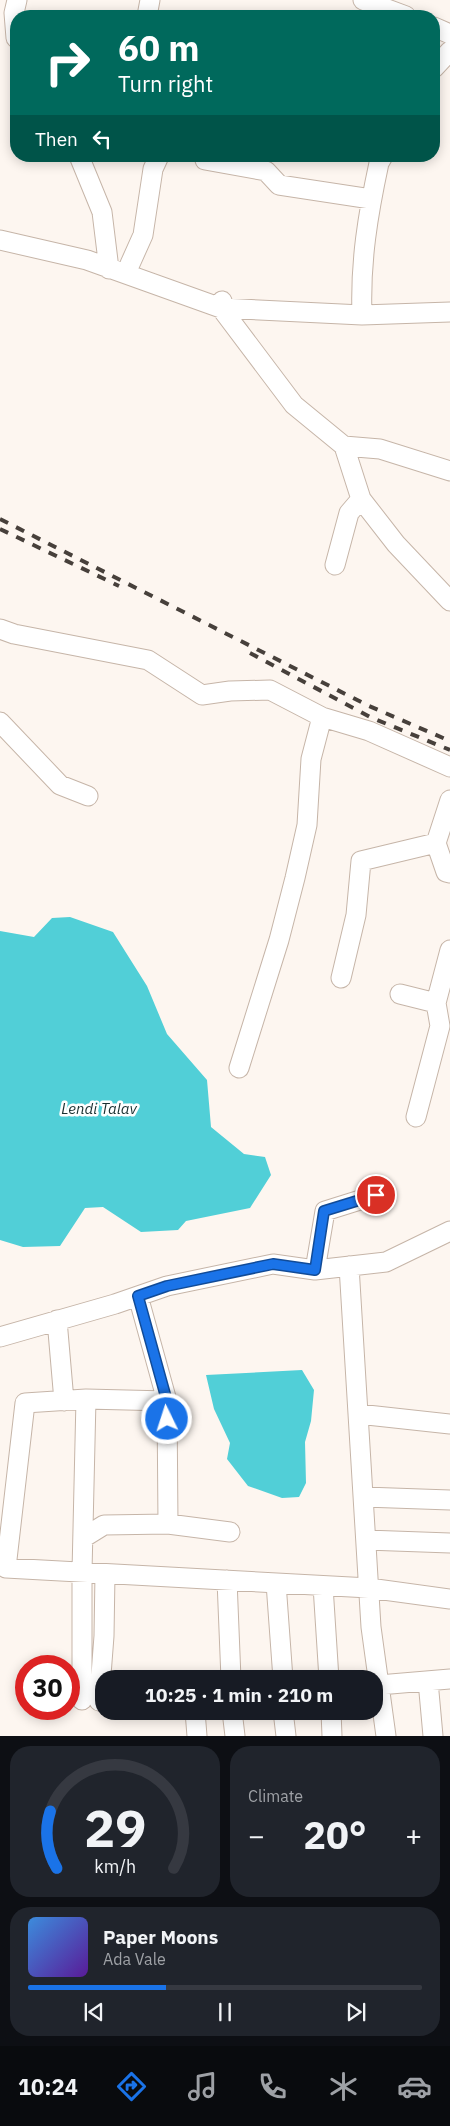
<!DOCTYPE html>
<html lang="en">
<head>
<meta charset="utf-8">
<style>
	:root { --surface:#171b24; --page:#20242c; --text:#f1f3f6; --muted:#9ea1a6; --line:#363941; --accent:#1a73e8 }
	body { margin:0; font-family:"IBM Plex Sans",sans-serif; background:var(--page); color:var(--text); height:100vh; display:flex; flex-direction:column; font-size:19px; white-space:nowrap }
	* { box-sizing:border-box; margin:0 }
	p { font-size:16px; color:var(--muted) }
	.icon { flex:none; width:28px; height:28px; fill:none; stroke:currentColor; stroke-width:2; stroke-linecap:round; stroke-linejoin:round }
	.map { position:relative; height:1736px; overflow:hidden }
	.panel { display:flex; flex-direction:column; gap:10px; padding:10px; background:#0d0f14; flex:1 }
	.panel>* { flex:none }
	.top-card { position:absolute; left:10px; top:10px; width:430px; height:152px; border-radius:20px; box-shadow:0 2px 12px #0003; background:#00695c; color:#fff; overflow:hidden }
	.speed { position:absolute; left:15px; top:1655px; display:flex; gap:10px; font-size:25px; font-weight:700; text-align:center }
	.speed>* { display:grid; place-content:center; width:65px; height:65px; border-radius:50%; background:var(--surface); box-shadow:0 2px 12px #0003; line-height:1 }
	.speed .limit { border:8px solid #d22; background:#fff; color:#111 }
	.pin { position:absolute; display:grid; place-items:center; width:42px; height:42px; color:#fff; margin:-21px; border:2px solid #fff; border-radius:50%; box-shadow:0 1px 5px #0007 }
	.me { position:absolute; width:55px; margin:-28px; rotate:356deg; stroke-linejoin:round; filter:drop-shadow(0 0 4px #0008) }
	.turn { display:flex; align-items:center; gap:18px; height:105px; padding:0 25px; font-size:22px }
	.turn .icon { width:65px; height:65px; stroke-width:2.5 }
	.turn b { display:block; font-size:35px; line-height:42px }
	.then { display:flex; align-items:center; height:48px; padding:0 25px; background:#0003; gap:10px; font-size:19px }
	.big { font-size:38px; font-weight:700; line-height:1.1 }
	.panel .widget { flex:1; display:flex; flex-direction:column; justify-content:center; gap:8px; min-width:0; padding:0 18px; border-radius:20px; background:var(--page) }
	.panel .dial { align-items:center; gap:0 }
	.dial svg { height:130px; overflow:visible; fill:none; stroke:var(--line); stroke-width:7; stroke-linecap:round; text-anchor:middle }
	.dial text { fill:var(--text); stroke:none }
	.song { display:flex; align-items:center; gap:15px }
	.cover { width:60px; height:60px; border-radius:8px; background:linear-gradient(135deg,hsl(210 70% 55%),hsl(270 70% 35%)) }
	.played { height:5px; border-radius:2px; background:linear-gradient(90deg,var(--accent) 35%,var(--line) 35%) }
	.keys { display:flex; justify-content:space-around; direction:ltr }
	.heat { display:flex; justify-content:space-between; align-items:center; font-size:28px; direction:ltr }
	.panel .tiles { flex:1; display:grid; gap:10px; grid-template-columns:1fr 1fr }
	.widget:last-child { grid-column:span 2 }
	.trip { position:absolute; left:95px; top:1670px; width:288px; height:50px; border-radius:20px; background:var(--surface); box-shadow:0 2px 12px #0003; font-weight:700; line-height:50px; text-align:center }
	.menu { display:flex; height:80px; justify-content:space-around; align-items:center; background:#090b0e; color:var(--muted) }
	.menu .icon { width:35px; height:35px }
	.menu .selected { color:var(--accent) }
	.menu b { font-size:22px; color:var(--text) }
	.map>svg:first-child { display:block }
	.water { fill:#51cfd7 }
	.lines { fill:none; stroke-linecap:round; stroke-linejoin:round }
	.minor-casing { stroke:#c6b5a8; stroke-width:21 }
	.minor { stroke:#fff; stroke-width:19 }
	.rail { stroke:#47403b; stroke-width:4; stroke-dasharray:9 9; stroke-linecap:butt }
	.route-casing { stroke:#114b97; stroke-width:12 }
	.route { stroke:#1a73e8; stroke-width:9 }
	.labels { text-anchor:middle; dominant-baseline:central; stroke-width:5; stroke-linejoin:round; paint-order:stroke }
	.water-label { font-size:15px; font-style:italic; fill:#1a3031; stroke:#fff }
</style>
</head>
<body>
<div class="map">
<svg width="450" height="1736" viewBox="0 0 450 1736">
	<rect width="100%" height="100%" fill="#fdf6f0"/>
	<path class="water" d="M70,917L113,932L147,986L167,1034L207,1080L211,1127L244,1154L265,1157L271,1175L250,1208L186,1221L178,1230L141,1232L103,1207L85,1208L60,1246L23,1247L0,1240V931L34,937L52,918Z
		M302,1370L314,1390L311,1421L305,1442L306,1483L299,1497L282,1498L248,1486L227,1459L230,1443L214,1409L206,1375Z"/>
	<g class="lines">
		<g class="minor-casing">
			<path id="minor" d="M363,0L406,16
				M147,16L150,0
				M434,27L450,34
				M16,38L14,13L17,0
				M434,68L450,51
				M79,156L102,212L109,269
				M204,156L205,160L266,171L279,185L371,199
				M0,240L87,260L221,308L362,315L450,312
				M130,264L143,235L153,169L159,156
				M222,301L221,308L294,405L344,446L361,499L396,544L450,601
				M362,315C360,262 368,214 379,163L383,156
				M344,446L380,449L450,471
				M335,565L349,513L361,499
				M0,629L14,634L148,660L202,695L230,691L270,690L322,717
				M0,722L60,785L88,796
				M450,800L436,843L446,872L450,873
				M341,978L356,915L361,861L436,843
				M400,994L436,1003
				M239,1068L279,940L295,878L307,825L311,759L322,717L369,731L450,767
				M416,1117L440,1026L436,1003L450,950
				M349,1266L371,1627L386,1736
				M315,1270L325,1211L376,1195
				M138,1296L167,1401L86,1399L25,1403L6,1568L369,1588L450,1599
				M57,1320L64,1401
				M0,1337L115,1304L167,1286L273,1264L315,1270L386,1262L450,1231
				M167,1401L168,1524
				M358,1414L450,1424
				M364,1497L450,1500
				M83,1538L104,1525L168,1524L230,1532
				M366,1540L450,1543
				M227,1580L231,1679
				M276,1583L283,1679
				M323,1586L329,1679
				M428,1681L433,1736
				M379,1685L450,1679
				M82,1700V1572L86,1399
				M99,1701L104,1636L105,1574
				M195,1711L197,1736
				M232,1711L235,1736
				M283,1711L286,1736
				M331,1711L332,1736"/>
		</g>
		<use href="#minor" class="minor"/>
		<path class="rail" d="M0,519L369,706L450,741
			M0,529L119,586
			M250,653L370,717L450,750"/>
	</g>
	<g class="lines">
		<g class="route-casing">
			<path id="route" d="M167,1419V1401L138,1296L167,1286L273,1264L315,1270L324,1211L376,1195"/>
		</g>
		<use href="#route" class="route"/>
	</g>
	<g class="labels">
		<g class="water-label">
			<text x="99" y="1108">Lendi Talav</text>
		</g>
	</g>
</svg>
<div class="speed"><div class="limit">30</div></div>
<div class="pin" style="left:376px;top:1195px;background:#d93025"><svg class="icon" aria-label="arrive" viewBox="0 0 24 24"><path d="M6 21V4h12l-3 4 3 4H6"/></svg></div>
<svg class="me" style="left:167px;top:1419px" viewBox="-20 -20 40 40"><circle r="17" fill="#1a73e8" stroke="#fff" stroke-width="3"/><path d="M0-11L8 9 0 5-8 9z" fill="#fff"/></svg>
<div class="trip">10:25 · 1 min · 210 m</div>
<div class="top-card">
<div class="turn"><svg class="icon" aria-label="right" viewBox="0 0 24 24"><path d="M7 20v-9h11M14 6l5 5-5 5"/></svg><div><b>60 m</b>Turn right</div></div>
<div class="then">Then<svg class="icon" aria-label="left" viewBox="0 0 24 24"><path d="M17 20v-9H6M10 6l-5 5 5 5"/></svg></div>
</div>
</div>
<section class="panel">
<div class="tiles">
<div class="widget dial"><svg viewBox="0 0 100 80">
<path d="M14 69A42 42 0 1 1 86 69"/>
<path d="M14 69A42 42 0 0 1 10 34" stroke="#1a73e8"/>
<text x="50" y="56" font-size="32" font-weight="700">29</text>
<text x="50" y="72" font-size="11">km/h</text>
</svg></div>
<div class="widget"><p>Climate</p>
<div class="heat"><a>−</a><b class="big">20°</b><a>+</a></div>
</div>
<div class="widget">
<div class="song"><i class="cover"></i><div><b>Paper Moons</b><p>Ada Vale</p></div></div>
<div class="played"></div>
<div class="keys"><svg class="icon" aria-label="previous" viewBox="0 0 24 24"><path d="M18 5L8 12l10 7zM5 5v14"/></svg><svg class="icon" aria-label="pause" viewBox="0 0 24 24"><path d="M8 5v14M16 5v14"/></svg><svg class="icon" aria-label="next" viewBox="0 0 24 24"><path d="M6 5l10 7-10 7zM19 5v14"/></svg></div>
</div>
</div>
</section>
<nav class="menu">
<b>10:24</b>
<svg class="icon selected" aria-label="directions" viewBox="0 0 24 24"><path d="M12 3l9 9-9 9-9-9zM9 14v-3h6M13 9l2 2-2 2"/></svg>
<svg class="icon" aria-label="music" viewBox="0 0 24 24"><path d="M9 18V5l10-2v13"/><circle cx="6" cy="18" r="3"/><circle cx="16" cy="16" r="3"/></svg>
<svg class="icon" aria-label="phone" viewBox="0 0 24 24"><path d="M5 4h4l2 5-3 2q2 4 5 5l2-3 5 2v4C11 20 4 13 5 4z"/></svg>
<svg class="icon" aria-label="climate" viewBox="0 0 24 24"><path d="M12 3v18M4 7l16 10M4 17L20 7"/></svg>
<svg class="icon" aria-label="car" viewBox="0 0 24 24"><path d="M5 17H2v-5l4-1 3-4h7l3 4 3 1v5h-3M9 17h6M6 11h13"/><circle cx="7" cy="17" r="2"/><circle cx="17" cy="17" r="2"/></svg>
</nav>
</body>
</html>
